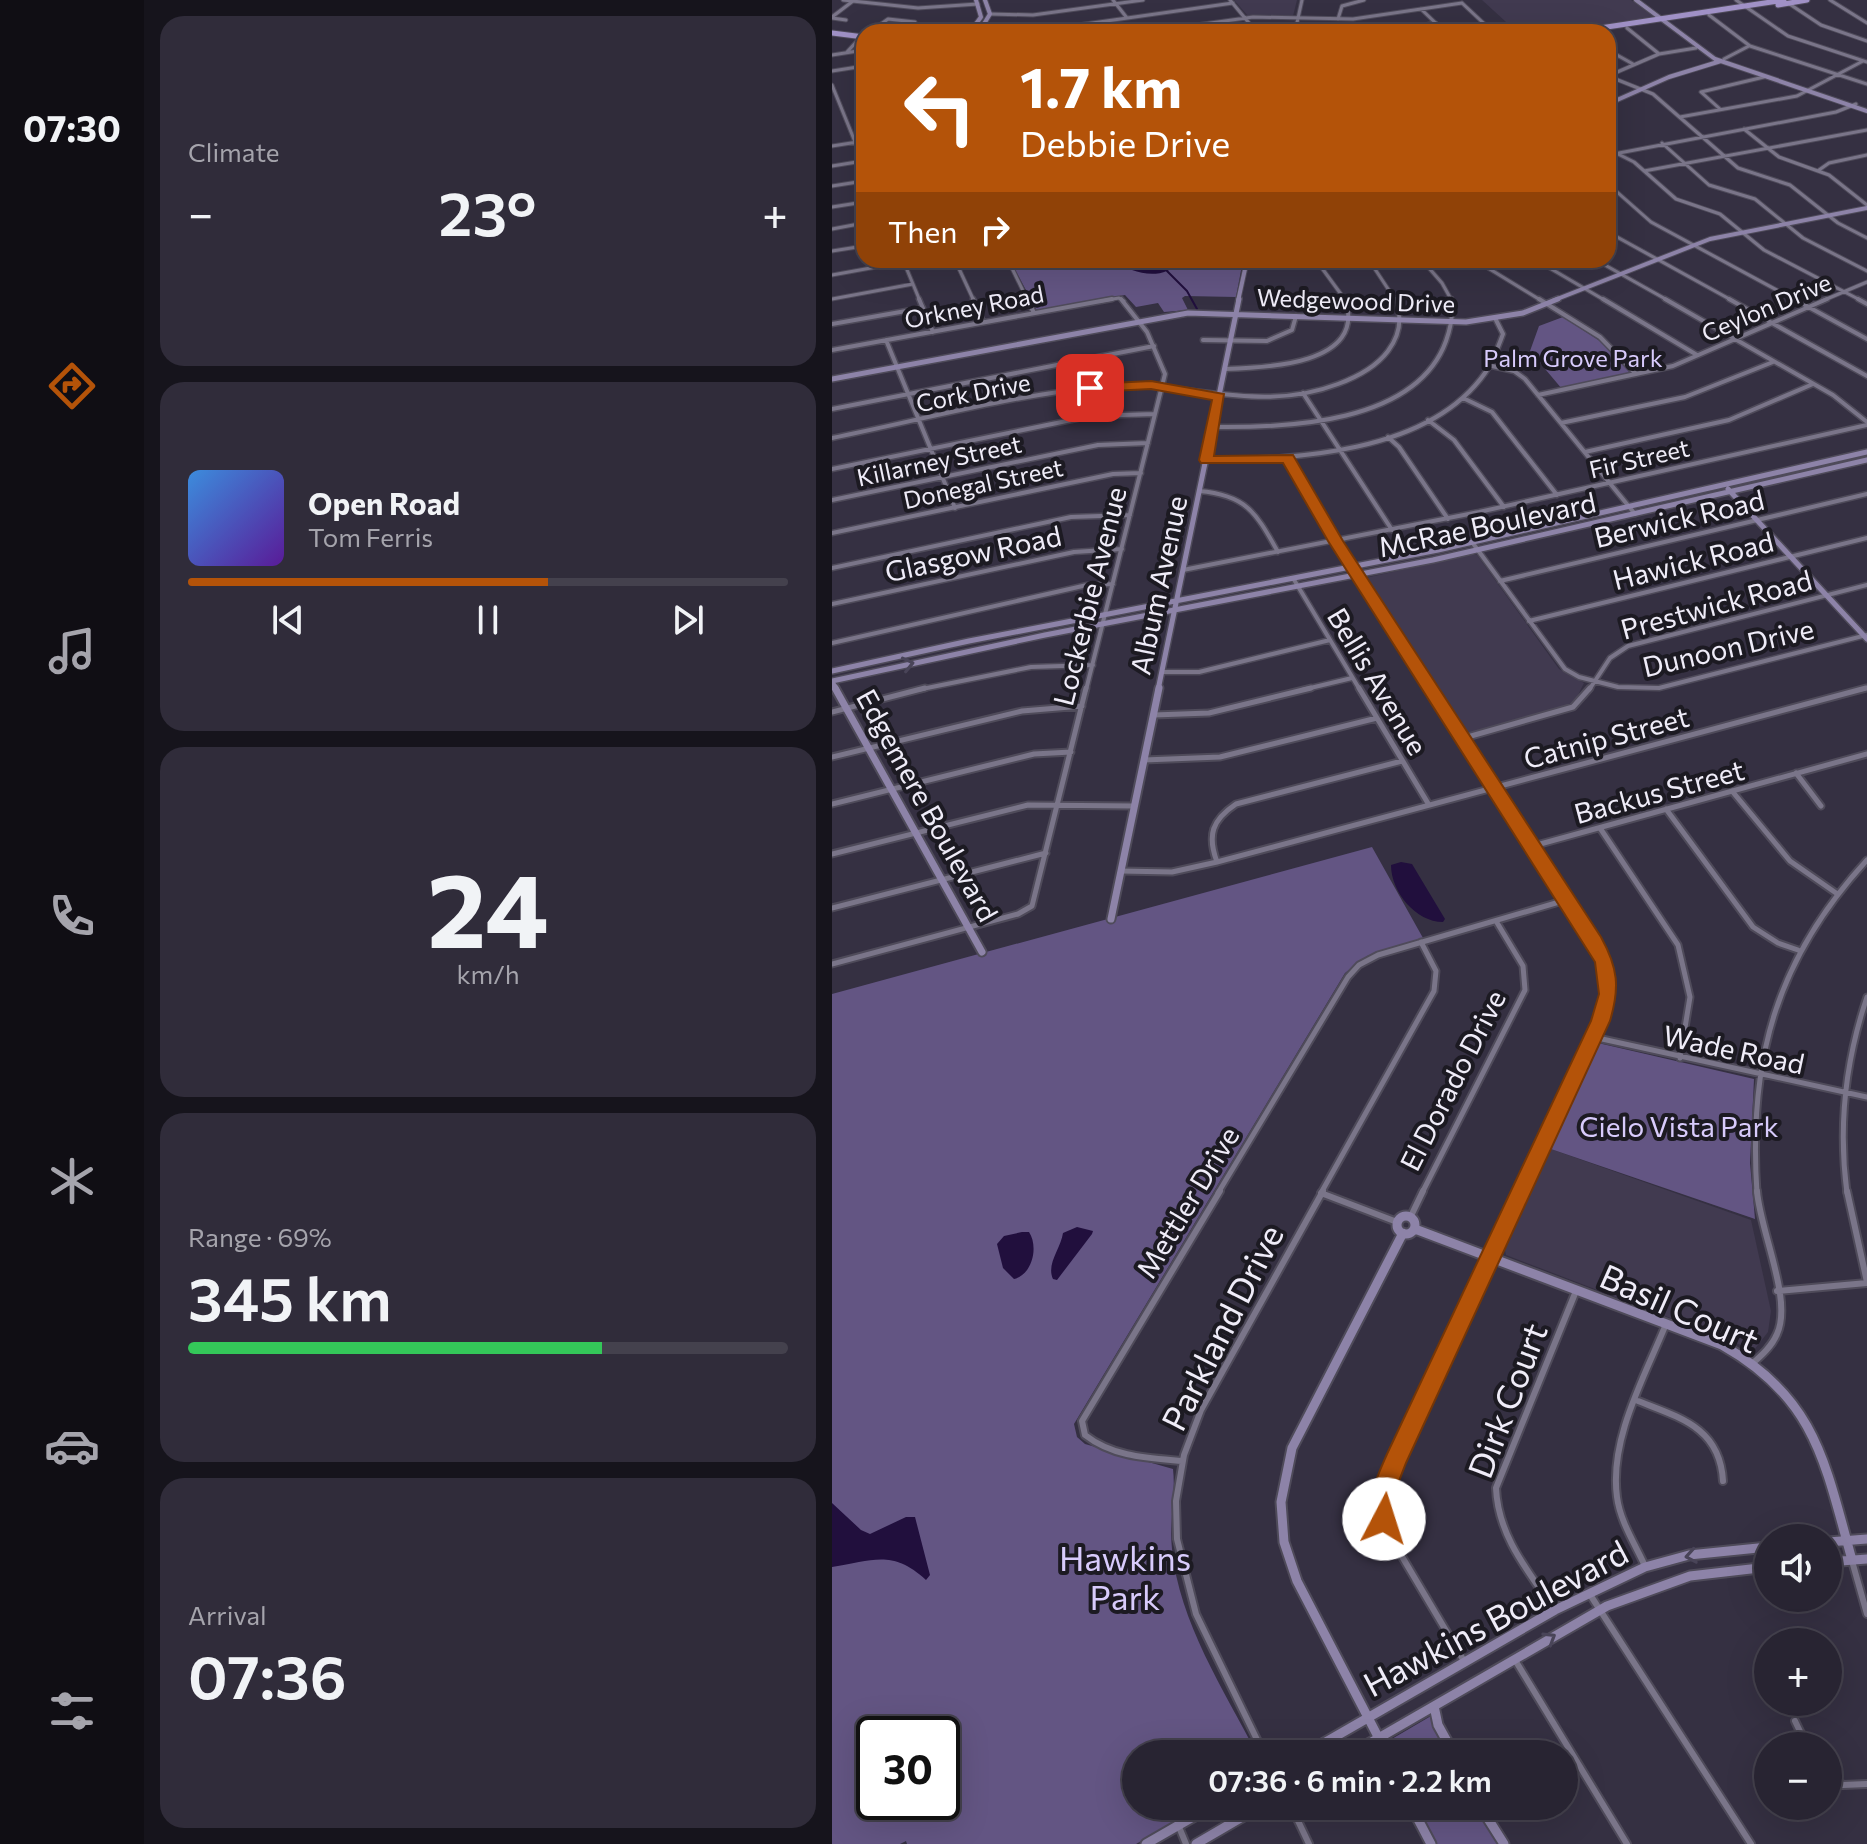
<!DOCTYPE html>
<html lang="en">
<head>
<meta charset="utf-8">
<style>
	:root { --surface:#282432; --page:#302c3a; --text:#f1f3f6; --muted:#a5a4ac; --line:#44414d; --accent:#b45309 }
	body { margin:0; font-family:Commissioner,sans-serif; background:var(--page); color:var(--text); height:100vh; display:flex; flex-direction:column; font-size:30px; white-space:nowrap }
	* { box-sizing:border-box; margin:0 }
	p { font-size:26px; color:var(--muted) }
	.icon { flex:none; width:44px; height:44px; fill:none; stroke:currentColor; stroke-width:2; stroke-linecap:round; stroke-linejoin:round }
	.map { position:relative; flex:1; overflow:hidden }
	.panel { display:flex; flex-direction:column; gap:16px; padding:16px; background:#16141c; width:688px }
	.panel>* { flex:none }
	.banner { position:absolute; left:24px; top:24px; width:760px; height:244px; border-radius:24px; box-shadow:0 8px 32px #0002,0 0 0 2px var(--line); background:#b45309; color:#fff; overflow:hidden }
	.buttons { position:absolute; left:922px; top:1524px; display:grid; gap:16px }
	.buttons a { display:grid; place-items:center; width:88px; height:88px; border-radius:50%; background:var(--surface); box-shadow:0 8px 32px #0002,0 0 0 2px var(--line); font-size:40px }
	.speed { position:absolute; left:24px; top:1716px; display:flex; gap:16px; font-size:40px; font-weight:700; text-align:center }
	.speed>* { display:grid; place-content:center; width:104px; height:104px; border-radius:50%; background:var(--surface); box-shadow:0 8px 32px #0002,0 0 0 2px var(--line); line-height:1 }
	.speed .limit { border:4px solid #111; border-radius:12px; background:#fff; color:#111 }
	.pin { position:absolute; display:grid; place-items:center; width:68px; height:68px; color:#fff; margin:-34px; border-radius:16px; box-shadow:0 4px 12px #0006 }
	.me { position:absolute; width:88px; margin:-44px; rotate:5deg; stroke-linejoin:round; filter:drop-shadow(0 0 6px #0008) }
	.turn { display:flex; align-items:center; gap:28px; height:168px; padding:0 32px; font-size:36px }
	.turn .icon { width:104px; height:104px; stroke-width:2.5 }
	.turn b { display:block; font-size:56px; line-height:68px }
	.then { display:flex; align-items:center; height:76px; padding:0 32px; background:#0003; gap:16px; font-size:30px }
	.big { font-size:60px; font-weight:600; line-height:1.1 }
	.panel .widget { flex:1; display:flex; flex-direction:column; justify-content:center; gap:12px; min-width:0; padding:0 28px; border-radius:24px; background:var(--page) }
	.panel .dial { align-items:center; gap:0 }
	.dial b { font-size:104px; line-height:1 }
	.song { display:flex; align-items:center; gap:24px }
	.cover { width:96px; height:96px; border-radius:12px; background:linear-gradient(135deg,hsl(210 70% 55%),hsl(270 70% 35%)) }
	.played { height:8px; border-radius:4px; background:linear-gradient(90deg,var(--accent) 60%,var(--line) 60%) }
	.keys { display:flex; justify-content:space-around; direction:ltr }
	.heat { display:flex; justify-content:space-between; align-items:center; font-size:44px; direction:ltr }
	.charge { height:12px; border-radius:6px; background:linear-gradient(90deg,#34c759 69%,var(--line) 0) }
	.trip { position:absolute; left:290px; top:1740px; width:456px; height:80px; border-radius:40px; background:var(--surface); box-shadow:0 8px 32px #0002,0 0 0 2px var(--line); font-weight:600; line-height:80px; text-align:center }
	main { display:flex; flex:1; min-height:0 }
	.tab-bar { display:flex; flex-direction:column; width:144px; justify-content:space-around; align-items:center; background:#100e14; color:var(--muted) }
	.tab-bar .icon { width:56px; height:56px }
	.tab-bar .selected { color:var(--accent) }
	.tab-bar b { font-size:36px; color:var(--text) }
	.map>svg:first-child { display:block }
	.built { fill:#413a50 }
	.green { fill:#635583; fill-rule:evenodd }
	.water { fill:#210f3d }
	.lines { fill:none; stroke-linecap:round; stroke-linejoin:round }
	.stream { stroke:#210f3d; stroke-width:2 }
	.street-far3-casing { stroke:#4f4b5a; stroke-width:5 }
	.street-far2-casing { stroke:#4f4b5a; stroke-width:7 }
	.street-far1-casing { stroke:#4f4b5a; stroke-width:9 }
	.street-casing { stroke:#4f4b5a; stroke-width:10 }
	.secondary-far3-casing { stroke:#4f4b5a; stroke-width:6 }
	.secondary-far2-casing { stroke:#4f4b5a; stroke-width:8 }
	.secondary-far1-casing { stroke:#4f4b5a; stroke-width:11 }
	.secondary-casing { stroke:#4f4b5a; stroke-width:13 }
	.primary-casing { stroke:#4f4b5a; stroke-width:7 }
	.street-far3 { stroke:#7a7589; stroke-width:3 }
	.street-far2 { stroke:#7a7589; stroke-width:4 }
	.street-far1 { stroke:#7a7589; stroke-width:5 }
	.street { stroke:#7a7589; stroke-width:6 }
	.secondary-far3 { stroke:#8d83a8; stroke-width:4 }
	.secondary-far2 { stroke:#8d83a8; stroke-width:5 }
	.secondary-far1 { stroke:#8d83a8; stroke-width:7 }
	.secondary { stroke:#8d83a8; stroke-width:9 }
	.primary { stroke:#a091c6; stroke-width:5 }
	.oneway { stroke:#494458 }
	.route { fill:#b45309; stroke:#753606; stroke-width:2 }
	.labels { text-anchor:middle; dominant-baseline:central; stroke-width:8; stroke-linejoin:round; paint-order:stroke }
	.far-street-label { font-size:24px; fill:#efecf8; stroke:#1c1a22 }
	.far-park-label { font-size:24px; fill:#d8cbfc; stroke:#1c1a22 }
	.street-label { font-size:28px; fill:#efecf8; stroke:#1c1a22 }
	.park-label { font-size:28px; fill:#d8cbfc; stroke:#1c1a22 }
	.near-street-label { font-size:34px; fill:#efecf8; stroke:#1c1a22 }
	.near-park-label { font-size:34px; fill:#d8cbfc; stroke:#1c1a22 }
</style>
</head>
<body>
<main>
<nav class="tab-bar">
<b>07:30</b>
<svg class="icon selected" aria-label="directions" viewBox="0 0 24 24"><path d="M12 3l9 9-9 9-9-9zM9 14v-3h6M13 9l2 2-2 2"/></svg>
<svg class="icon" aria-label="music" viewBox="0 0 24 24"><path d="M9 18V5l10-2v13"/><circle cx="6" cy="18" r="3"/><circle cx="16" cy="16" r="3"/></svg>
<svg class="icon" aria-label="phone" viewBox="0 0 24 24"><path d="M5 4h4l2 5-3 2q2 4 5 5l2-3 5 2v4C11 20 4 13 5 4z"/></svg>
<svg class="icon" aria-label="climate" viewBox="0 0 24 24"><path d="M12 3v18M4 7l16 10M4 17L20 7"/></svg>
<svg class="icon" aria-label="car" viewBox="0 0 24 24"><path d="M5 17H2v-5l4-1 3-4h7l3 4 3 1v5h-3M9 17h6M6 11h13"/><circle cx="7" cy="17" r="2"/><circle cx="17" cy="17" r="2"/></svg>
<svg class="icon" aria-label="filters" viewBox="0 0 24 24"><path d="M4 7h16M4 17h16"/><circle cx="9" cy="7" r="2"/><circle cx="15" cy="17" r="2"/></svg>
</nav>
<section class="panel">
<div class="widget"><p>Climate</p>
<div class="heat"><a>−</a><b class="big">23°</b><a>+</a></div>
</div>
<div class="widget">
<div class="song"><i class="cover"></i><div><b>Open Road</b><p>Tom Ferris</p></div></div>
<div class="played"></div>
<div class="keys"><svg class="icon" aria-label="previous" viewBox="0 0 24 24"><path d="M18 5L8 12l10 7zM5 5v14"/></svg><svg class="icon" aria-label="pause" viewBox="0 0 24 24"><path d="M8 5v14M16 5v14"/></svg><svg class="icon" aria-label="next" viewBox="0 0 24 24"><path d="M6 5l10 7-10 7zM19 5v14"/></svg></div>
</div>
<div class="widget dial"><b>24</b><p>km/h</p></div>
<div class="widget"><p>Range · 69%</p><b class="big">345 km</b><div class="charge"></div></div>
<div class="widget"><p>Arrival</p><b class="big">07:36</b></div>
</section>
<div class="map">
<svg width="1035" height="1844" viewBox="0 0 1035 1844">
	<rect width="100%" height="100%" fill="#353042"/>
	<path class="built" d="M402,0H465L461,16H416Z
		M650,0H799L822,17L732,32H685Z
		M639,555H645L727,669L752,683L742,703L735,708L635,734L533,578Z
		M716,1148L919,1220L939,1311L936,1332L922,1350L674,1255L673,1250Z"/>
	<path class="green" d="M178,260H411L404,297L353,296L350,298L356,310L332,312L326,303L304,307L293,295L205,311Z
		M731,317L771,343L798,373L730,389L698,351L707,326Z
		M540,847L591,938L535,956L513,973L242,1424L245,1437L253,1444L341,1469C344,1495 337,1522 340,1549C347,1622 392,1690 425,1754H304V1806H371L304,1844H75L74,1841L68,1844H0V994ZM42,1734H110V1802H42Z
		M766,1043L922,1079L918,1163L923,1219L716,1148L762,1045Z
		M599,1716L619,1754H557L553,1743Z
		M585,1806H649L670,1844H605Z"/>
	<path class="water" d="M295,260H347V262C336,276 316,276 300,270Z
		M569,862L580,864L613,919L611,922C584,922 559,892 559,865Z
		M245,1227L261,1231L260,1234L225,1280L221,1279C214,1264 229,1248 231,1233Z
		M190,1232H197C207,1247 200,1275 182,1279L171,1268L165,1244L172,1236Z
		M0,1503L29,1530L38,1534L74,1517H83L98,1575L94,1580C60,1549 41,1561 0,1567Z"/>
	<g class="lines">
		<path class="stream" d="M267,260L280,267L295,266
			M335,271L355,291L365,309"/>
		<g class="street-far3-casing">
			<path id="street-far3" d="M11,0L86,8L146,4
				M281,0L295,18
				M398,0L417,23L419,32
				M904,0L956,36L1035,62
				M998,0L1035,23
				M630,3L661,32
				M956,3L989,25L1035,41
				M589,9L613,32
				M158,14L201,15L311,0
				M877,15L918,46L1035,84
				M0,17L21,1
				M0,18L14,20
				M506,19L510,6L532,0
				M45,27L71,31
				M142,28L204,31L401,3
				M795,28L826,53
				M38,32L56,19L83,22
				M315,32L421,17L521,19L630,3
				M463,32L470,0
				M547,32L604,23
				M776,50L801,64
				M15,52L27,39
				M0,55L32,50
				M892,59L917,46
				M0,71L32,66
				M776,76L821,94L906,168L958,185L1006,223L1035,238
				M776,76L827,54L864,48
				M0,85L32,164
				M888,109L869,92L932,77
				M848,117L965,96L1031,61
				M912,129L947,157L997,175L1035,205
				M830,143L877,185L923,199L971,238L1035,271
				M0,146L32,141
				M776,149L802,162L844,199L888,214L932,250L1030,301
				M787,153L1004,112L1024,104
				M0,166L31,161
				M987,170L997,163L1035,155
				M812,171L1035,130
				M776,184L819,222L965,301
				M0,186L32,181
				M0,207L32,202
				M0,229L32,223
				M776,232L901,301
				M0,251L32,246
				M71,260L88,301
				M123,260L142,301
				M176,260L196,301
				M484,260L514,301
				M537,260L564,301
				M590,260L610,283L620,301
				M643,260L710,301
				M704,260L774,301
				M764,260L837,301
				M0,275L72,262
				M0,299L81,284
				M269,301L287,298L292,301
				M990,301L1035,282"/>
		</g>
		<g class="street-far2-casing">
			<path id="street-far2" d="M87,299L101,332
				M141,299L151,322
				M195,299L202,313
				M707,299L768,337L804,374
				M771,299L865,355
				M833,299L1001,395L1035,422
				M897,299L1035,376
				M962,299L1035,339
				M1026,299L1035,304
				M0,324L91,308
				M54,340L123,508
				M371,340L435,341L460,330L464,316
				M0,350L280,299
				M660,366L682,371L693,379L803,514
				M393,369C433,368 536,365 513,299
				M471,393L560,530
				M706,395L841,366L995,299
				M631,398L660,412L725,495
				M0,409L322,346
				M596,420L622,440L672,507
				M729,423L853,397L941,362
				M381,427C455,428 584,424 614,341C619,327 622,314 619,299
				M556,437L567,447L616,519
				M0,438C89,420 179,395 270,387C351,379 425,415 506,384C525,377 544,367 556,351C568,335 571,318 563,299
				M753,452L897,420L981,384
				M456,458L463,476L520,567
				M374,460C463,459 596,454 653,373C661,362 666,347 671,334L664,320
				M0,469L259,416L323,414
				M367,491C415,495 424,513 446,552
				M0,500L266,445L316,443
				M0,533L281,474L309,473
				M640,542L733,669L747,677L786,687L827,688L1035,635
				M0,568L239,517L298,515
				M351,570L647,512L1035,425
				M461,578L528,690
				M668,581L1035,494
				M0,604L242,552L290,549
				M697,621L1035,538
				M0,643L255,585L281,584
				M330,672H367L498,640
				M85,690L199,667L261,665
				M254,690L333,374L315,332L289,299
				M470,690L520,678
				M757,690L778,658L796,646L1035,585
				M1027,690L1035,688"/>
		</g>
		<g class="street-far1-casing">
			<path id="street-far1" d="M527,688L597,805
				M0,712L93,688
				M322,715L377,713L479,688
				M632,738L741,707L758,688
				M0,757L190,711L250,706
				M312,760L388,757L545,718
				M964,773L989,806
				M900,791L958,861L1004,893
				M0,804L202,754L239,752
				M834,809L921,927L946,943L966,950
				M768,828L846,945L858,997L848,1058
				M701,846L1035,754
				M0,854L196,805L301,806
				M385,862C375,835 380,820 404,804L570,761
				M289,871L340,872L385,862L1034,688
				M0,908L214,853
				M0,964L186,914L200,906L254,688
				M761,1037L1035,1097
				M386,1193L516,977L527,965L546,955L734,900
				M489,1193L602,991L604,971L589,942
				M590,1193L693,990L691,966L664,921
				M925,1193C916,1061 944,959 1035,860
				M1015,1193C1006,1126 1013,1062 1035,997"/>
		</g>
		<g class="street-casing">
			<path id="street" d="M1015,1191L1035,1282
				M489,1193L565,1222
				M578,1218L591,1191
				M945,1291L1035,1283
				M921,1363C930,1355 940,1346 945,1334C961,1300 928,1231 925,1191
				M806,1401C849,1418 888,1428 891,1481
				M350,1461C316,1458 281,1457 253,1435L250,1421L388,1191
				M1020,1561L1035,1614
				M813,1566C803,1544 788,1521 785,1497C777,1439 813,1376 834,1324
				M757,1593L919,1844
				M722,1609C696,1571 666,1536 664,1488L744,1291
				M683,1660L795,1844
				M632,1661L556,1533L550,1494L658,1257
				M963,1721L975,1746
				M432,1754L364,1614L345,1539L344,1501L352,1455L369,1410L491,1191
				M996,1775L1011,1785L1035,1784
				M459,1806L477,1844
				M347,1827L354,1844"/>
		</g>
		<g class="secondary-far3-casing">
			<path id="secondary-far3" d="M804,0L883,59L1035,111
				M138,32L149,17L144,0
				M147,32L158,14L153,0
				M776,104L837,77L889,61
				M406,301L415,260
				M720,301L878,239L1035,208"/>
		</g>
		<g class="secondary-far2-casing">
			<path id="secondary-far2" d="M0,379L356,313L634,322L691,313L726,299
				M896,489L1035,639
				M523,572L599,690
				M0,671L137,641L606,550L1035,452
				M0,681L213,635L601,560L1035,460
				M0,682L5,690
				M326,690L407,299"/>
		</g>
		<g class="secondary-far1-casing">
			<path id="secondary-far1" d="M3,688L150,952
				M598,688L762,942C777,969 778,992 768,1021L688,1193
				M279,919L327,688"/>
		</g>
		<g class="secondary-casing">
			<path id="secondary" d="M565 1225a9 9 0 1 1 18 0a9 9 0 1 1-18 0Z
				M583,1229L890,1345C984,1398 993,1463 1020,1560
				M658,1257L689,1191
				M996,1542L1035,1539
				M996,1562L1035,1559
				M602,1706L606,1725L622,1754
				M553,1742L565,1754
				M473,1754L723,1610L813,1567L857,1555L936,1547
				M519,1754L775,1606L858,1576L936,1567
				M555,1754L465,1581L452,1542L449,1502L460,1448L571,1233
				M579,1806L599,1844
				M648,1806L672,1844
				M314,1844L380,1806
				M364,1844L429,1806"/>
		</g>
		<g class="primary-casing">
			<path id="primary" d="M946,5L975,0
				M742,32L952,0
				M0,33L32,37"/>
		</g>
		<use href="#street-far3" class="street-far3"/>
		<use href="#street-far2" class="street-far2"/>
		<use href="#street-far1" class="street-far1"/>
		<use href="#street" class="street"/>
		<use href="#secondary-far3" class="secondary-far3"/>
		<use href="#secondary-far2" class="secondary-far2"/>
		<use href="#secondary-far1" class="secondary-far1"/>
		<use href="#secondary" class="secondary"/>
		<use href="#primary" class="primary"/>
	</g>
	<defs><path id="oneway-chevron" d="M-2-3.5L2.5 0L-2 3.5" fill="none" stroke-width="1.6" stroke-linecap="round" stroke-linejoin="round" transform="scale(2)"/></defs>
	<g class="oneway">
		<use href="#oneway-chevron" transform="translate(76 664) rotate(-13)"/>
		<use href="#oneway-chevron" transform="translate(859 1556) rotate(170)"/>
		<use href="#oneway-chevron" transform="translate(718 1638) rotate(-32)"/>
	</g>
	<path class="route" d="M319,381L392,394L382,456L461,455L511,541L769,937C786,968 788,987 778,1021L574,1463L562,1494L563,1519L560,1527L552,1530L543,1527C532,1502 545,1477 555,1454L759,1021L767,994L763,962L496,541L451,463H369L367,460L380,400L319,389L258,392L251,388L258,384Z"/>
	<g class="labels">
		<g class="far-street-label">
			<text transform="translate(524 300) rotate(2)">Wedgewood Drive</text>
			<text transform="translate(142 306) rotate(-11)">Orkney Road</text>
			<text transform="translate(934 307) rotate(-23)">Ceylon Drive</text>
			<text transform="translate(141 392) rotate(-11)">Cork Drive</text>
			<text transform="translate(807 458) rotate(-13)">Fir Street</text>
			<text transform="translate(107 460) rotate(-12)">Killarney Street</text>
			<text transform="translate(151 483) rotate(-12)">Donegal Street</text>
		</g>
		<g class="far-park-label">
			<text x="741" y="357">Palm Grove Park</text>
		</g>
		<g class="street-label">
			<text transform="translate(847 518) rotate(-13)">Berwick Road</text>
			<text transform="translate(655 524) rotate(-12)">McRae Boulevard</text>
			<text transform="translate(141 553) rotate(-12)">Glasgow Road</text>
			<text transform="translate(861 560) rotate(-14)">Hawick Road</text>
			<text transform="translate(326 585) rotate(-78)">Album Avenue</text>
			<text transform="translate(257 596) rotate(-76)">Lockerbie Avenue</text>
			<text transform="translate(884 604) rotate(-15)">Prestwick Road</text>
			<text transform="translate(896 647) rotate(-13)">Dunoon Drive</text>
			<text transform="translate(546 681) rotate(59)">Bellis Avenue</text>
			<text transform="translate(774 737) rotate(-15)">Catnip Street</text>
			<text transform="translate(827 791) rotate(-15)">Backus Street</text>
			<text transform="translate(96 805) rotate(61)">Edgemere Boulevard</text>
			<text transform="translate(902 1049) rotate(12)">Wade Road</text>
			<text transform="translate(620 1080) rotate(-63)">El Dorado Drive</text>
			<text transform="translate(355 1202) rotate(-59)">Mettler Drive</text>
		</g>
		<g class="park-label">
			<text x="847" y="1126">Cielo Vista Park</text>
		</g>
		<g class="near-street-label">
			<text transform="translate(848 1307) rotate(24)">Basil Court</text>
			<text transform="translate(389 1327) rotate(-63)">Parkland Drive</text>
			<text transform="translate(674 1400) rotate(-69)">Dirk Court</text>
			<text transform="translate(663 1617) rotate(-28)">Hawkins Boulevard</text>
		</g>
		<g class="near-park-label">
			<text x="293" y="1557">Hawkins<tspan x="293" dy="39">Park</tspan></text>
		</g>
	</g>
</svg>
<div class="buttons">
<a><svg class="icon" aria-label="sound" viewBox="0 0 24 24"><path d="M4 9h4l5-4v14l-5-4H4zM17 9q2 3 0 6"/></svg></a>
<a>+</a>
<a>−</a>
</div>
<div class="speed"><div class="limit">30</div></div>
<div class="pin" style="left:258px;top:388px;background:#d93025"><svg class="icon" aria-label="arrive" viewBox="0 0 24 24"><path d="M6 21V4h12l-3 4 3 4H6"/></svg></div>
<svg class="me" style="left:552px;top:1519px" viewBox="-20 -20 40 40"><circle r="19" fill="#fff"/><path d="M0-13L10 11 0 6-10 11z" fill="#b45309"/></svg>
<div class="trip">07:36 · 6 min · 2.2 km</div>
<div class="banner">
<div class="turn"><svg class="icon" aria-label="left" viewBox="0 0 24 24"><path d="M17 20v-9H6M10 6l-5 5 5 5"/></svg><div><b>1.7 km</b>Debbie Drive</div></div>
<div class="then">Then<svg class="icon" aria-label="right" viewBox="0 0 24 24"><path d="M7 20v-9h11M14 6l5 5-5 5"/></svg></div>
</div>
</div>
</main>
</body>
</html>
